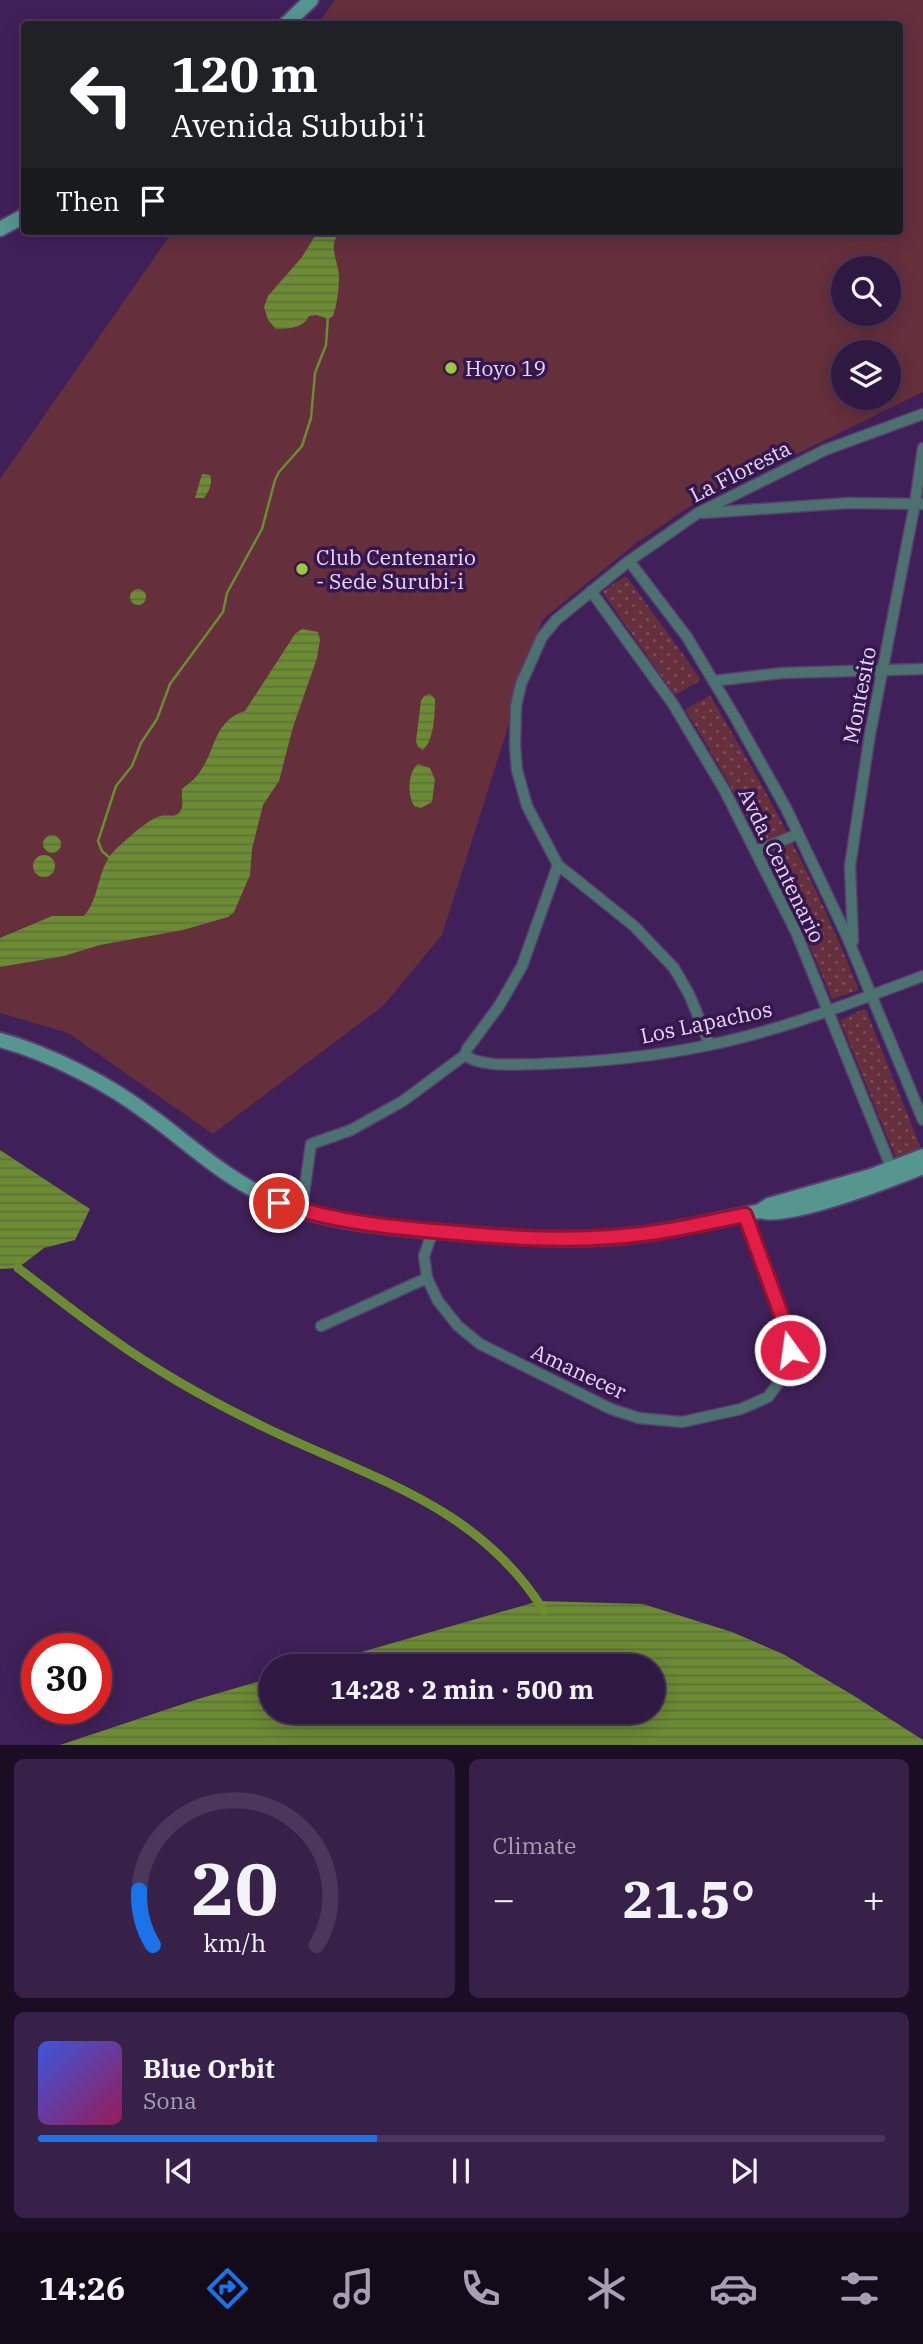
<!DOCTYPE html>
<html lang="en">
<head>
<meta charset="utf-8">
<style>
	:root { --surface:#2f1842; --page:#372149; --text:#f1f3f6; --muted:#a7a0b2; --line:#4a375b; --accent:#1a73e8 }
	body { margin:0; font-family:"IBM Plex Serif",serif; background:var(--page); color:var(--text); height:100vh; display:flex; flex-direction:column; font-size:26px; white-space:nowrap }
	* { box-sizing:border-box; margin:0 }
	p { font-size:23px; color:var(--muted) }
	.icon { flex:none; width:38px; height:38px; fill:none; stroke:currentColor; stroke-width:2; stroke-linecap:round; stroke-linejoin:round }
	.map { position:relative; height:1745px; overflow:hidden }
	.side { display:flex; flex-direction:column; gap:14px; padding:14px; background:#1a0d24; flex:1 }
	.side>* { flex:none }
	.banner { position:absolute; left:21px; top:21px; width:882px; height:214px; border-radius:7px; box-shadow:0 4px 18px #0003,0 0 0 2px var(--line); background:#202124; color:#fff; overflow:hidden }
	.controls { position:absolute; left:831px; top:256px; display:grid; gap:14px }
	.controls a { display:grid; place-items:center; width:70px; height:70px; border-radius:50%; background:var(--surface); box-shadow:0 4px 18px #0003,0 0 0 2px var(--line); font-size:35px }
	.speed { position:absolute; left:21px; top:1633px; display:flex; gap:14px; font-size:35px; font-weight:700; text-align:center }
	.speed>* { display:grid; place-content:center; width:91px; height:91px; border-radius:50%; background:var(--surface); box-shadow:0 4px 18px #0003,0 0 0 2px var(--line); line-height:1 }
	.speed .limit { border:10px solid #d22; background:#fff; color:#111 }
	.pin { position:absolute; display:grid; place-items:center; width:60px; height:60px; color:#fff; margin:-30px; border:4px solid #fff; border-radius:50%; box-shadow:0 2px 7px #0007 }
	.me { position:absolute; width:77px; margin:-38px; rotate:346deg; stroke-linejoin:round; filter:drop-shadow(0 0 5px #0008) }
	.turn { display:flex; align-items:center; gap:24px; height:147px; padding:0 35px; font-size:32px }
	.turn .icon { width:91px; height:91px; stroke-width:2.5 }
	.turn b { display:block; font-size:49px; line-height:60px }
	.then { display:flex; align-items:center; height:66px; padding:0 35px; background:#0003; gap:14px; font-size:26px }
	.big { font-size:52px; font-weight:800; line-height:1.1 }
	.side .tile { flex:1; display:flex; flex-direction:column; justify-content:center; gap:10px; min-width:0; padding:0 24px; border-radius:10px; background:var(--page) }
	.side .dial { align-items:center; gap:0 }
	.dial svg { height:182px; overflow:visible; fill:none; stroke:var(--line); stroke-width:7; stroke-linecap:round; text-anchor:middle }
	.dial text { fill:var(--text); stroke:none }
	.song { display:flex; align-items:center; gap:21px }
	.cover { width:84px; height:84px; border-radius:10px; background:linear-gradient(135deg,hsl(230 70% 55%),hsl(330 70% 35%)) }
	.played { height:7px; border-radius:4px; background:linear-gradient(90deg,var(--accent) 40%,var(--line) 40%) }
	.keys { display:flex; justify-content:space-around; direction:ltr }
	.heat { display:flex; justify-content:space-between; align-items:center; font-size:38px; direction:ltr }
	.side .tiles { flex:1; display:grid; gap:14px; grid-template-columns:1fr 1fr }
	.tile:last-child { grid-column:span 2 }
	.trip { position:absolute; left:259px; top:1654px; width:406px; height:70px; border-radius:35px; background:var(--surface); box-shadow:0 4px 18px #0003,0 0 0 2px var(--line); font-weight:800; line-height:70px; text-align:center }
	.tab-bar { display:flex; height:112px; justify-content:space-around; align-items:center; background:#130a1a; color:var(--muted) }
	.tab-bar .icon { width:49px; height:49px }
	.tab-bar .selected { color:var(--accent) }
	.tab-bar b { font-size:32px; color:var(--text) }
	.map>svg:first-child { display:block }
	.grass { fill:url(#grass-dots) }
	.pitch { fill:#652f3c; fill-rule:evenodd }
	.water { fill:url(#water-rules) }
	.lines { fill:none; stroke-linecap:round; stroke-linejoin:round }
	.stream { stroke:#6b8c32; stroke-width:2.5 }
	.canal { stroke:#6b8c32; stroke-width:9 }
	.street-casing { stroke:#5a3d72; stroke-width:13 }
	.secondary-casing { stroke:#5a3d72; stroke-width:18 }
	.street { stroke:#4b726e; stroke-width:10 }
	.secondary { stroke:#55968f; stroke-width:14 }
	.route-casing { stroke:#92132f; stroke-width:18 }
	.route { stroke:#e11d48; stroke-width:12 }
	.poi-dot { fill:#98cb37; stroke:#35164d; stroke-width:2.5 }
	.labels { text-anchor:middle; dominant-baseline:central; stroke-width:7; stroke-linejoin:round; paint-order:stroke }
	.poi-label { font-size:21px; fill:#e7d7f9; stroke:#35164d; text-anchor:start }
	.street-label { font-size:21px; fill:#e7d7f9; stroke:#35164d }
</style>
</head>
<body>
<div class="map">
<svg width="923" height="1746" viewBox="0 0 923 1746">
	<defs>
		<pattern id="grass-dots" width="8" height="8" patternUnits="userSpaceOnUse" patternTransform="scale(1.75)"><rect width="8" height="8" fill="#652f3c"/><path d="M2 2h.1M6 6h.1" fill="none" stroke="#7b4c59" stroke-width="1.8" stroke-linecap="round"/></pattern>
		<pattern id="water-rules" width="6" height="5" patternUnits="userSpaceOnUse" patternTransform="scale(1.75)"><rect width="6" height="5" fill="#6b8c32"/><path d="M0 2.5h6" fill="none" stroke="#5e713b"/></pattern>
	</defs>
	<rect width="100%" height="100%" fill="#3f2058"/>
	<path class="grass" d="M624,577H627L700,678L699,681L677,694H674L603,593V591Z
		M709,696L711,697C767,791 818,886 858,988L857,991L832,999C790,895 745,806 686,711V709Z
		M864,1009L866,1010L920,1146L919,1149L896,1158L840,1020Z"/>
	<path class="pitch" d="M335,0H923V392L689,507L635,544L542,620L442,935L384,1005L213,1134L68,1033L0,1013V479L173,231H900V24H318ZM844,268H889V313H844ZM844,352H889V397H844Z"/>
	<path class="water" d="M318,231H340C327,248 338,258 339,276C339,289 337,304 333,316L329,319L316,315L309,316C302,329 290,328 276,329L268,320L264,307L268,296L302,257Z
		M202,474L210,475C213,483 209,491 204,498H195Z
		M130 597a8 8 0 1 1 16 0a8 8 0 1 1-16 0Z
		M302,629L318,632L320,640L317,658L293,727L279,781L263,805L252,849L250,875L234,912L228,917L183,930L100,945L64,956L0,967V938L52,916H84C101,897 96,867 117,848C126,840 149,818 161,816C170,814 176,819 181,810C184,804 181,796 182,789C188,784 195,779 199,773C216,751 213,721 245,711L295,634Z
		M430,694L435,699C435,713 434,741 423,750L418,747L416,741L421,701L424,696Z
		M418,764L430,768L435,780L432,802L421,808L414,806C407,794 408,772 418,764Z
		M43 844a9 9 0 1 1 18 0a9 9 0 1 1-18 0Z
		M33 866a11 11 0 1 1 22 0a11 11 0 1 1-22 0Z
		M0,1150L90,1209L75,1240L44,1248L18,1268L0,1269Z
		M539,1601L643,1604L732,1632L783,1654L851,1694L923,1740V1745H60L198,1699L271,1678V1712H653V1666H313Z"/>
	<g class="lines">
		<path class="stream" d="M111,859L102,851L98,841L116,786L132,766L141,743L157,719L170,684L223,612L227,593L262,529L275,480L279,472L302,446L311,418L315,373L326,345L328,316"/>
		<path class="canal" d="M18,1268C48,1291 79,1316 111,1338C157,1371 210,1401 262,1426C368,1478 477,1503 544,1611"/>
		<g class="street-casing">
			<path id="street" d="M703,513L848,503L923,504
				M629,561L687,637L735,717L786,808L845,932L923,1120
				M591,591L673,704L725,791L796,932L893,1172
				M713,681L782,673L923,669
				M756,851L798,834
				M558,865L522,966L499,1006L467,1049L465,1055C480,1068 520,1064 539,1064C596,1062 653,1057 709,1045C783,1030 853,1002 923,976
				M853,941L850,866L870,734L915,503L923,448
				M710,1045L689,994L674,968L634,926L558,865L527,806L517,770L515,746L516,706L521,684L542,637L556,620L629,561L698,513L825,450L923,414
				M308,1212L302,1207L311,1144L351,1130L403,1101L465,1055
				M433,1231L424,1256L427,1278L438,1301L458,1326L480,1344L611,1409L639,1418L682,1422L741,1409L768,1397L785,1374L790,1351L785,1325L745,1215
				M321,1326L427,1278"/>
		</g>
		<g class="secondary-casing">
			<path id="secondary" d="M286,24L311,0
				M0,229L24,216
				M0,1040C51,1054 109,1084 151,1116C184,1140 214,1168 250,1188C311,1224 386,1227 455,1233C520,1238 587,1243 651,1233C688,1227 724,1219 760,1211L769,1205L871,1176L923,1156
				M760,1211C788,1221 893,1179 923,1167"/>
		</g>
		<use href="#street" class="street"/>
		<use href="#secondary" class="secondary"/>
	</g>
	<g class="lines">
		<g class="route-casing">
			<path id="route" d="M279,1203C337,1223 397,1228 458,1233C521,1239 586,1242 650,1233C682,1229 713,1221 745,1215L785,1325L790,1350"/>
		</g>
		<use href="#route" class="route"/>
	</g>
	<g class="poi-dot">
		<circle cx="451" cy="368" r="7"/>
		<circle cx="302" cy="569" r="7"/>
	</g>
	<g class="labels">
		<g class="poi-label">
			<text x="465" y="368">Hoyo 19</text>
			<text x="316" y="557">Club Centenario<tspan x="316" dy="24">- Sede Surubi-i</tspan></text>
		</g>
		<g class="street-label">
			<text transform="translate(740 471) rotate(-27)">La Floresta</text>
			<text transform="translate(859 695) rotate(-79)">Montesito</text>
			<text transform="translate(782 865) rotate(64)">Avda. Centenario</text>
			<text transform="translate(706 1022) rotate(-12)">Los Lapachos</text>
			<text transform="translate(579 1371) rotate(25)">Amanecer</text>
		</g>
	</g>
</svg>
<div class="controls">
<a><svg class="icon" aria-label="search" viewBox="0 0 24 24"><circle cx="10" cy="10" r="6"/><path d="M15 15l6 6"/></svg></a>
<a><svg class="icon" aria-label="layers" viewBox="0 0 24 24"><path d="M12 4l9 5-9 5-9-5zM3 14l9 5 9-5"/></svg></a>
</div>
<div class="speed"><div class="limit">30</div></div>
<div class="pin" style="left:279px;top:1203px;background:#d93025"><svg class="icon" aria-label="arrive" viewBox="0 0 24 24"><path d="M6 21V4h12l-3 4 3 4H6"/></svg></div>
<svg class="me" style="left:790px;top:1350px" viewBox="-20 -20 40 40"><circle r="17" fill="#e11d48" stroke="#fff" stroke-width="3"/><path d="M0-11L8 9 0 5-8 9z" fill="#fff"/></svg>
<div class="trip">14:28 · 2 min · 500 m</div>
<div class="banner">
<div class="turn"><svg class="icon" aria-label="left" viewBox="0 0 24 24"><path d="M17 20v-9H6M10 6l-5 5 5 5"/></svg><div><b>120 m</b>Avenida Sububi'i</div></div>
<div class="then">Then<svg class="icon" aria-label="arrive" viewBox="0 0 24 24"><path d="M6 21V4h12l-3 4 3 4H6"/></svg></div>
</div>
</div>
<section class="side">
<div class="tiles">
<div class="tile dial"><svg viewBox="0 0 100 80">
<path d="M14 69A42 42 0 1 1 86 69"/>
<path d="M14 69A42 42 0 0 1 8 45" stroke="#1a73e8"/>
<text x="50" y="56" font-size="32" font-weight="700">20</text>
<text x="50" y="72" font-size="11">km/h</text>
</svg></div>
<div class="tile"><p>Climate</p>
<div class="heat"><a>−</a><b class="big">21.5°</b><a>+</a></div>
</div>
<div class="tile">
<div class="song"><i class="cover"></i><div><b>Blue Orbit</b><p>Sona</p></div></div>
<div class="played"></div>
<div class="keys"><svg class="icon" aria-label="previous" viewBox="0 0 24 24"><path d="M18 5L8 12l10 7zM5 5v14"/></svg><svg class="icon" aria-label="pause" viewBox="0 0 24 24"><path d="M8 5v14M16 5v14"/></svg><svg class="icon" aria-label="next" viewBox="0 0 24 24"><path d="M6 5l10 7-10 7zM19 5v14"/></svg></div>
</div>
</div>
</section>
<nav class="tab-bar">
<b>14:26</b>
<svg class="icon selected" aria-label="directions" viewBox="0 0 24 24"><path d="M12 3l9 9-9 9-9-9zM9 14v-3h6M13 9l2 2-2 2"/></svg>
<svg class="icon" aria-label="music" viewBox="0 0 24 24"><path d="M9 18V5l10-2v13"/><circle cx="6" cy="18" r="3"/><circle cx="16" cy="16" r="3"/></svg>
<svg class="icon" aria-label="phone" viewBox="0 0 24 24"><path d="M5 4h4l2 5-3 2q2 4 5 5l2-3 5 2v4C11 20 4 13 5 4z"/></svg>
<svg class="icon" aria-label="climate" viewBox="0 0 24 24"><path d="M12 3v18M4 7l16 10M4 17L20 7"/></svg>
<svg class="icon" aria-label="car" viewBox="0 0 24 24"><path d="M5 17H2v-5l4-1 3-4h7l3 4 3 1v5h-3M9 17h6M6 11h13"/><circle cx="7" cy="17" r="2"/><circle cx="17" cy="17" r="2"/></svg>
<svg class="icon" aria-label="filters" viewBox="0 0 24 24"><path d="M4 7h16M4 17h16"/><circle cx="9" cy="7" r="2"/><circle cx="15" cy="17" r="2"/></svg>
</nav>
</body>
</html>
